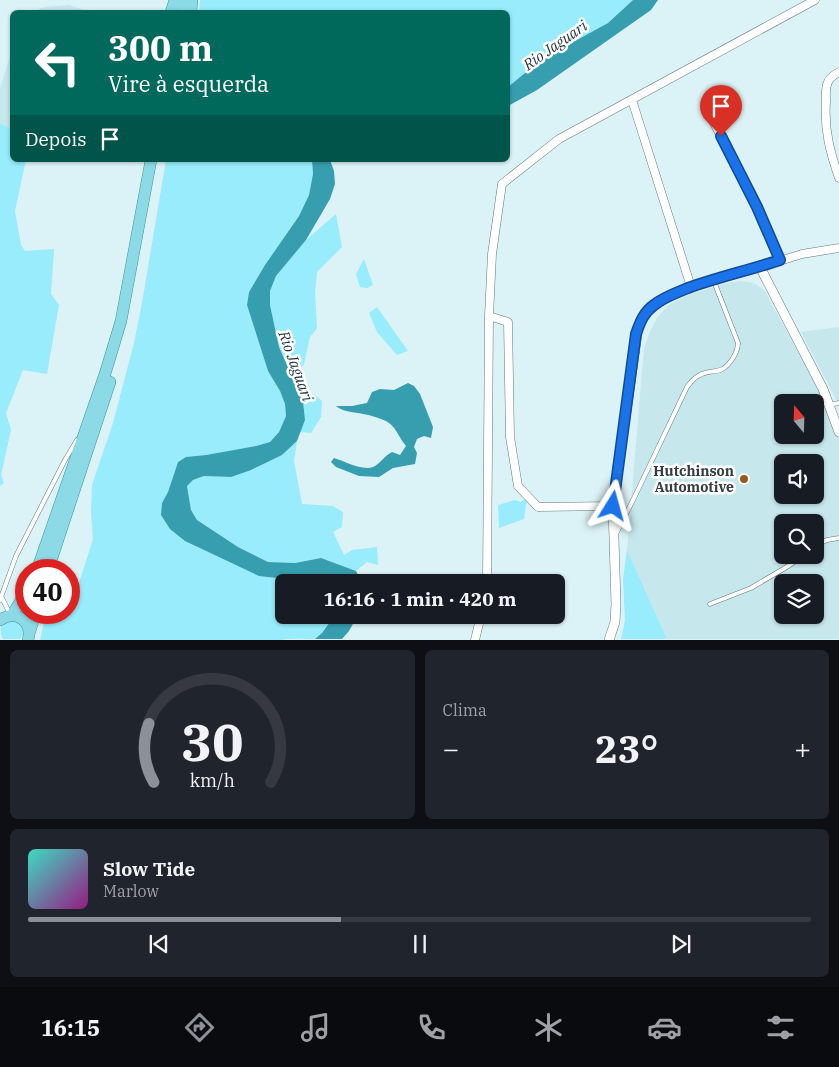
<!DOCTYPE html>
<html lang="pt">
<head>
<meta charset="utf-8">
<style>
	:root { --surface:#171b24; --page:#20242c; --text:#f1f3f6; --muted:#9ea1a6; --line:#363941; --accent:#8c9099 }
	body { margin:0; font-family:"IBM Plex Serif",serif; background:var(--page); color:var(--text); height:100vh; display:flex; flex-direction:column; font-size:19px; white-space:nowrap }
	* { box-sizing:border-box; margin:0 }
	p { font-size:16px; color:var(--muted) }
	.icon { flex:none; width:28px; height:28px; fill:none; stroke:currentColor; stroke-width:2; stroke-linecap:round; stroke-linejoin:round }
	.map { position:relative; height:640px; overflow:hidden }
	.panel { display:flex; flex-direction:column; gap:10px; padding:10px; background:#0d0f14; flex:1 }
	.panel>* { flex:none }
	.hud { position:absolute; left:10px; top:10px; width:500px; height:152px; border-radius:8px; box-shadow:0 1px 4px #0004; background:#00695c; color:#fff; overflow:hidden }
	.needle { width:32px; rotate:341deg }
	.fabs { position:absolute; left:774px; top:394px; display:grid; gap:10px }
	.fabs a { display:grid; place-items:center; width:50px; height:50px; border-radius:8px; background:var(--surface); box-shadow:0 1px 4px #0004; font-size:25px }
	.speed { position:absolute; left:15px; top:559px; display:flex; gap:10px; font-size:25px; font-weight:700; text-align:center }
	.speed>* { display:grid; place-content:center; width:65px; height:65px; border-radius:50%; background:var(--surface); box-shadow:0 1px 4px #0004; line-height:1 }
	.speed .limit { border:8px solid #d22; background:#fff; color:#111 }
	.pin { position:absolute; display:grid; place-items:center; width:42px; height:42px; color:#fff; margin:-51px -21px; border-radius:50% 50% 50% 0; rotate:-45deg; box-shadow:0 0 5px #0007 }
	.pin .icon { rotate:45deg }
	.me { position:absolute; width:55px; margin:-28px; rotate:8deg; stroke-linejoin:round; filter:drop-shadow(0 0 4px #0008) }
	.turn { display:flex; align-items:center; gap:18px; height:105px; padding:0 15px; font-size:22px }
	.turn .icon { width:65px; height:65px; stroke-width:2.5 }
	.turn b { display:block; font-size:35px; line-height:42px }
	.then { display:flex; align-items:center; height:48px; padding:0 15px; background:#0003; gap:10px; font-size:19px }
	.big { font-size:38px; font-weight:800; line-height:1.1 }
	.panel .widget { flex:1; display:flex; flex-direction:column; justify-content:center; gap:8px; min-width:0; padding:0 18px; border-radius:8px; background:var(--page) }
	.panel .dial { align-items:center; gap:0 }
	.dial svg { height:130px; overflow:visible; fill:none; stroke:var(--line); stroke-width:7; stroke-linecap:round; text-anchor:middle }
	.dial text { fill:var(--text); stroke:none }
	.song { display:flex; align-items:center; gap:15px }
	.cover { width:60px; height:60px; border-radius:8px; background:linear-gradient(135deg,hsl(170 70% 55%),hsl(310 70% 35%)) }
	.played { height:5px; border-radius:2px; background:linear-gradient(90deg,var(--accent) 40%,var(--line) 40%) }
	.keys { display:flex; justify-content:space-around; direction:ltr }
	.heat { display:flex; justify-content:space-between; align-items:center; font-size:28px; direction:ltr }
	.panel .tiles { flex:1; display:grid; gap:10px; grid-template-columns:1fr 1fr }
	.widget:last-child { grid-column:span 2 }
	.trip { position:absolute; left:275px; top:574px; width:290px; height:50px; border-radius:8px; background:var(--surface); box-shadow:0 1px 4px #0004; font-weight:800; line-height:50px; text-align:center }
	.tab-bar { display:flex; height:80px; justify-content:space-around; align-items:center; background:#090b0e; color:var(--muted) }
	.tab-bar .icon { width:35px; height:35px }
	.tab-bar .active { color:var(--accent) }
	.tab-bar b { font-size:22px; color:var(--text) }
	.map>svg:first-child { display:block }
	.built { fill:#c6e7ec; fill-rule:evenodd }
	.green { fill:#98ecfb }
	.water { fill:#379eaf }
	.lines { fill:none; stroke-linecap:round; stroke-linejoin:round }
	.service-casing { stroke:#64797d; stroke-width:5 }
	.minor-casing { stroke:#64797d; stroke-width:9 }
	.tertiary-casing { stroke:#64797d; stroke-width:10 }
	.primary-casing { stroke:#3a93a1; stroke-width:12 }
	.service { stroke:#fff; stroke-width:4 }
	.minor { stroke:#fff; stroke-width:8 }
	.tertiary { stroke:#fff; stroke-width:9 }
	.primary { stroke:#8bdae6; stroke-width:11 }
	.route-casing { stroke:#114b97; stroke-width:12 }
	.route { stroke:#1a73e8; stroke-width:9 }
	.poi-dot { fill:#975a1e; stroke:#fff; stroke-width:2 }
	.labels { text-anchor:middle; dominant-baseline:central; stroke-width:5; stroke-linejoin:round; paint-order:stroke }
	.poi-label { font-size:14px; font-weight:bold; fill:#343d3f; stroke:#fff; text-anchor:end }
	.water-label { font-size:15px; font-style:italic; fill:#1e3539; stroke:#fff }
</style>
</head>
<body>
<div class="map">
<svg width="839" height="640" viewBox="0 0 839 640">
	<rect width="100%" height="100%" fill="#dbf2f6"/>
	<path class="built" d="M69,5L90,12H33L44,7Z
		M12,51V129L0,123V88Z
		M740,281L754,283L764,290L821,394L839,437V639H667L627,550L644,348L650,332L657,318L669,305L688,295L723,284ZM782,402H815V435H782ZM782,462H815V495H782ZM782,522H815V555H782ZM782,582H815V615H782Z
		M839,327V405L801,332Z"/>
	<path class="green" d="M200,0H633L608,23L542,59L508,87V12H199Z
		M0,123L12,129V160H26L15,211L21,245L25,251L54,249L51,294L59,305L47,374L23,370L6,413L11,430L1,475L4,483L0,486Z
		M166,160H312L313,174L309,195L299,216L265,265L249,292L247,305L268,371L280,391L285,404L286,416L279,432L270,442L256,446L206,455L186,457L178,462L168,492L162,503L277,578C294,575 319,572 333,582H284V615H335L322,633L315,639C307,639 287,638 281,640H40L46,613L69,612V597L73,594L78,586L93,539L91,513L92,485L113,423L134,343L142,303Z
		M336,214L342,247L317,272L315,292L317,328L310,337L304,364L293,376L279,347L270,305V291L276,276L306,240Z
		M364,259L373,285L367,288L360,287L356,274Z
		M377,307L408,351L397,355L377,332L369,313Z
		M314,394L322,401L321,417L311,433L300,432L305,420L303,401Z
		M297,441L294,461L302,504L333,506L343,512L342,527L333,532L344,555L352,550L377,547L378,565L367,562L356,571L321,558L295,563L268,562L238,547L197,520L191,510L187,486L193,480L204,476L231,477L282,455Z
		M527,498L524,519L499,528L498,505L515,500L521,502Z
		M627,550L667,639H621L625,620L623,579Z
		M18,620C23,629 26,631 20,639H3C0,635 0,626 3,621Z"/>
	<path class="water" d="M633,0H658L651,10L537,90L508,106V87L542,59L608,23Z
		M312,160H330L334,171L335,184L330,199L306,240L276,276L270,291V305L279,347L303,401L305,420L297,441L282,455L251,470L231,477L204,476L193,480L187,486L191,510L197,520L238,547L268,562L295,563L321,558L356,571L362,582H333L327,578L297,575L277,578L259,576L185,541L170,529L161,515L162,503L168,492L178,462L186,457L206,455L256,446L270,442L279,432L286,416L285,404L280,391L268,371L247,305L249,292L265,265L299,216L309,195L313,174Z
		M408,383L414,386L420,394L433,427L431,438L424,436L417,439L414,447L417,453L415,464L393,468L379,477L359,476L336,467L331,462L334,458C344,461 362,471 373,467C380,464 384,456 392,452L400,455L406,446C399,438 396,426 386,421C379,418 370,415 363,414C354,412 343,412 336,406H352L367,403L372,392L380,389L394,390Z
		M335,615H358L349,631L342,639H315L322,633Z"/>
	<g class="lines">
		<g class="service-casing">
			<path id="service" d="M829,405L839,403
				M617,532L636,494L687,387C690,383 694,378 698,376C713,367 720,378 733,358C736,353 738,349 738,343L713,279
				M815,546L827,540L839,538
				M1,596L10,614
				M0,600L16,556L65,460L77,440
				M710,604L751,588L790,565L803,555"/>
		</g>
		<g class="minor-casing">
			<path id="minor" d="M839,72C834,75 830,77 828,82C825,88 826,95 826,102C824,129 830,152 839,178
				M632,100L691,287
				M712,119L757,207L780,260
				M760,267L802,254L839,248
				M489,316L508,322L510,437L518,486L538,507L613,506
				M487,582L489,316L492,254L502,184L559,139L815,0
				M475,640L481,615"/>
		</g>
		<g class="tertiary-casing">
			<path id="tertiary" d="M609,640L615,622L616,604L613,506L637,334C638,328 640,321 644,316C666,287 726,277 760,267L823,389L839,432"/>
		</g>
		<g class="primary-casing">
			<path id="primary" d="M171,12L175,0
				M183,12L185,0
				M191,12L192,0
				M37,570L105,374L121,321L151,160
				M48,570L110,382
				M12,615L26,592
				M0,620C16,609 33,621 28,640
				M29,634L36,612"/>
		</g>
		<use href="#service" class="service"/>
		<use href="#minor" class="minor"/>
		<use href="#tertiary" class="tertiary"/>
		<use href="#primary" class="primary"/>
	</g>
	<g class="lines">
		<g class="route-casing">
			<path id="route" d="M613,506L636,334C640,322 644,312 654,305C664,297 676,293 688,288C718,277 750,270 780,260L757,207L721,136"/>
		</g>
		<use href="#route" class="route"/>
	</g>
	<circle class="poi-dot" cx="744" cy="479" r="5"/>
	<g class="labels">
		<g class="poi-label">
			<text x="734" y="471">Hutchinson<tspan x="734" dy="16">Automotive</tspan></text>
		</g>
		<g class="water-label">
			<text transform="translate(555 45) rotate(-35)">Rio Jaguari</text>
			<text transform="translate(296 366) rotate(70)">Rio Jaguari</text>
		</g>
	</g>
</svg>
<div class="fabs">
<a><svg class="needle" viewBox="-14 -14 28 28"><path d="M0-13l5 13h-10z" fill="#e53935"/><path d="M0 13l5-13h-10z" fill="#9ea1a6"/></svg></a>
<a><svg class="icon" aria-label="sound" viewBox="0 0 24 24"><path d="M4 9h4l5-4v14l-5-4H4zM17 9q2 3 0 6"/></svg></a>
<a><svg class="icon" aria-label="search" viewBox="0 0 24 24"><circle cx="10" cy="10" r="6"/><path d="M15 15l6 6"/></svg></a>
<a><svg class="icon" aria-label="layers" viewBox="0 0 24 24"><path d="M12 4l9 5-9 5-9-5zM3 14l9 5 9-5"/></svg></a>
</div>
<div class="speed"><div class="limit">40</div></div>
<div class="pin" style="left:721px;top:136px;background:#d93025"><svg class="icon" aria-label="arrive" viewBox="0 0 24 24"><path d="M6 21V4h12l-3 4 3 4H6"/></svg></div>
<svg class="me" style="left:613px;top:506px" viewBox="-20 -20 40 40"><path d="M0-17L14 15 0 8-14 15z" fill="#1a73e8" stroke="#fff" stroke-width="4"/></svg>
<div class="trip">16:16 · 1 min · 420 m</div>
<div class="hud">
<div class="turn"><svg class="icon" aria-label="left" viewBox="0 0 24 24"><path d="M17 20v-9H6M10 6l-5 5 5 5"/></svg><div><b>300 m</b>Vire à esquerda</div></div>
<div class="then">Depois<svg class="icon" aria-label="arrive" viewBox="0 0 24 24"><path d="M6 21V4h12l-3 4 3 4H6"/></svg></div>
</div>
</div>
<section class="panel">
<div class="tiles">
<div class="widget dial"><svg viewBox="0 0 100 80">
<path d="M14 69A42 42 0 1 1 86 69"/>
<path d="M14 69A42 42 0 0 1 11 33" stroke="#8c9099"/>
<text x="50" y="56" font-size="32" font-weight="700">30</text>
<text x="50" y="72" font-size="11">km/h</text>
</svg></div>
<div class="widget"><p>Clima</p>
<div class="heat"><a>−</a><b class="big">23°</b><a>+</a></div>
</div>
<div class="widget">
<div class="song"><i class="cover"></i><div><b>Slow Tide</b><p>Marlow</p></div></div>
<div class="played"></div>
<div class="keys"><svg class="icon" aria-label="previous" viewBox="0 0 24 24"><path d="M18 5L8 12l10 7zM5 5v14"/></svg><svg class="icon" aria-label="pause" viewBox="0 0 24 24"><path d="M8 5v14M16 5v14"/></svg><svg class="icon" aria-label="next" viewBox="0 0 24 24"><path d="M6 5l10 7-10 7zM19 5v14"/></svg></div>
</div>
</div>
</section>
<nav class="tab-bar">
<b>16:15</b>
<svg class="icon active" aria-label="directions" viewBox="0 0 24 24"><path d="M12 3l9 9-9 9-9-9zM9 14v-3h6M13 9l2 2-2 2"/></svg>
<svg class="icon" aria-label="music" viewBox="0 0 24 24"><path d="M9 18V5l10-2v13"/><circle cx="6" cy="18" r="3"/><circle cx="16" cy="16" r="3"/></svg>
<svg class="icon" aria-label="phone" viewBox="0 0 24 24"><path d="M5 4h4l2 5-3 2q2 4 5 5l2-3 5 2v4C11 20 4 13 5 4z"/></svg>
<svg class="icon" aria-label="climate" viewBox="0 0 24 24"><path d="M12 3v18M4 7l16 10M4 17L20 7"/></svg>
<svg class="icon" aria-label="car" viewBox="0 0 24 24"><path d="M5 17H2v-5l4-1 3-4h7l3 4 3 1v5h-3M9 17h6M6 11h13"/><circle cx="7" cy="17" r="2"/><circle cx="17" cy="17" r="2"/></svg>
<svg class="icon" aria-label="filters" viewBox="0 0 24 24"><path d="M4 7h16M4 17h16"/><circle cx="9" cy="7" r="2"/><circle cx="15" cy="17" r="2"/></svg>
</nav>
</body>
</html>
